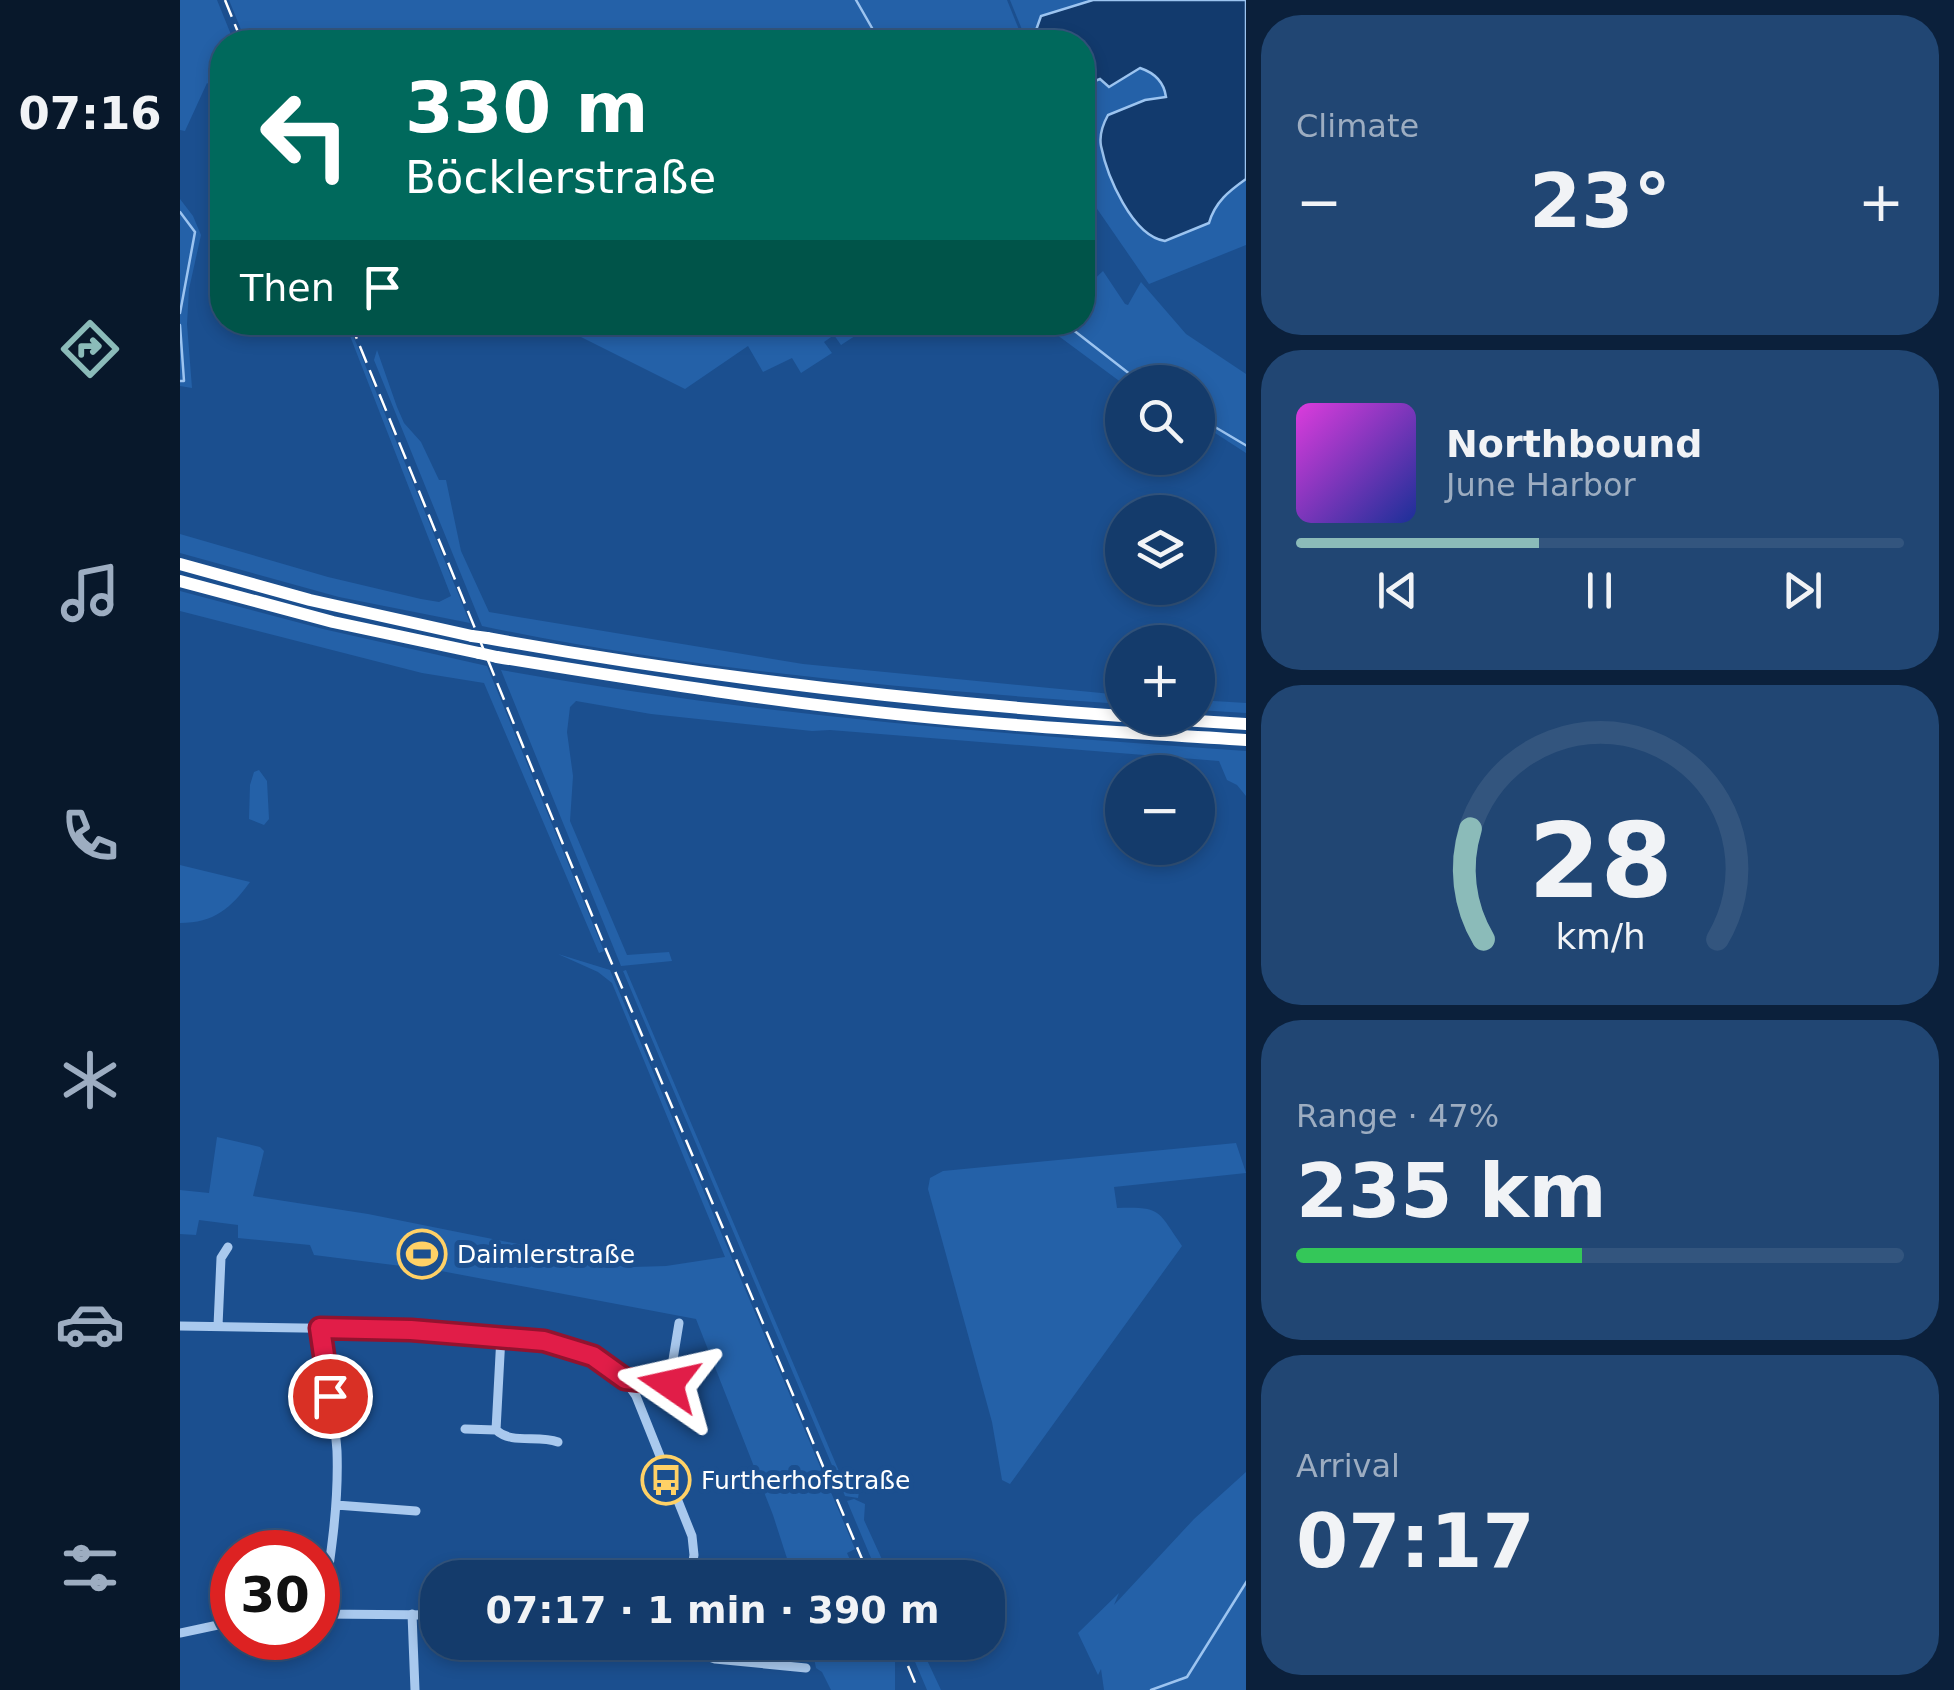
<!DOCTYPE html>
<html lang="en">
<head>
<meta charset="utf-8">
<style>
	:root { --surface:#143b6b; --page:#214673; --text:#f1f3f6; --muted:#9dadc1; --line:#33557e; --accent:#8bbbb9 }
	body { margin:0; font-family:"DejaVu Sans",sans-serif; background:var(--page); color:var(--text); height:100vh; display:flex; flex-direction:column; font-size:38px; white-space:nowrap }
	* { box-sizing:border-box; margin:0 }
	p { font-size:32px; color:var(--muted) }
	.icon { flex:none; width:55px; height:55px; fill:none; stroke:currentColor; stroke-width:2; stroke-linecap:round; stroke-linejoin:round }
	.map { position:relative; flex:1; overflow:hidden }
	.sheet { display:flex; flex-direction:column; gap:15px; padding:15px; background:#0b203b; width:708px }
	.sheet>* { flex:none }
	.banner { position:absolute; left:30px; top:30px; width:885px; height:305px; border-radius:40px; box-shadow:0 5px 15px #0003,0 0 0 2px var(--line); background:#00695c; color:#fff; overflow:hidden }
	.controls { position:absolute; left:925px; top:365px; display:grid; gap:20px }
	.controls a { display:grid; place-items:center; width:110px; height:110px; border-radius:50%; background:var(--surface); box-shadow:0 5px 15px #0003,0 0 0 2px var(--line); font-size:50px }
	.speed { position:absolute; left:30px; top:1530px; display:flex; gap:20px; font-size:50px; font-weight:700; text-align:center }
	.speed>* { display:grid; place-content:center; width:130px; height:130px; border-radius:50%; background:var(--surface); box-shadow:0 5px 15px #0003,0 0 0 2px var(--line); line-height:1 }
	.speed .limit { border:15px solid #d22; background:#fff; color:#111 }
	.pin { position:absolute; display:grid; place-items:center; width:85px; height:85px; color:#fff; margin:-42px; border:5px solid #fff; border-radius:50%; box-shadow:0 2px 10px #0007 }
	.me { position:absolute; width:110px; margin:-55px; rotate:281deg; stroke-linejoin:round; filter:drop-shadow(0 0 8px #0008) }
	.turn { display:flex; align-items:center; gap:35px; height:210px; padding:0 30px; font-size:45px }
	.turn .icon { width:130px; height:130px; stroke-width:2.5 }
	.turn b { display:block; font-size:70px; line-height:85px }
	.then { display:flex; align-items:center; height:95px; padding:0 30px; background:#0003; gap:20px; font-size:38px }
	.big { font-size:75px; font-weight:800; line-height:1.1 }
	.sheet .card { flex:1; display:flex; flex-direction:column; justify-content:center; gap:15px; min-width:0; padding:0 35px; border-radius:40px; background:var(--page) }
	.sheet .dial { align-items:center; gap:0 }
	.dial svg { height:260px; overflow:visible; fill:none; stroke:var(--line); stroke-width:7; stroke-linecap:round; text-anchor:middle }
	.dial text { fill:var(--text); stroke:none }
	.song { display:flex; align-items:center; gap:30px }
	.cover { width:120px; height:120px; border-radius:15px; background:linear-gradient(135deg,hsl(300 70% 55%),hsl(230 70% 35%)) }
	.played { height:10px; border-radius:5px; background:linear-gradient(90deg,var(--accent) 40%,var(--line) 40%) }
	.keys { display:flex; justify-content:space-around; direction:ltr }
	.heat { display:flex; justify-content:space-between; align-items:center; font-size:55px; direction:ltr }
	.charge { height:15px; border-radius:8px; background:linear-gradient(90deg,#34c759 47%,var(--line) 0) }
	.trip { position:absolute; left:240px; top:1560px; width:585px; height:100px; border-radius:40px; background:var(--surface); box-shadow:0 5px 15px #0003,0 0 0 2px var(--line); font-weight:800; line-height:100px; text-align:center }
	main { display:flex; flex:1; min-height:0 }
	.dock { display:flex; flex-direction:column; width:180px; justify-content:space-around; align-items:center; background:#08182b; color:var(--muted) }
	.dock .icon { width:70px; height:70px }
	.dock .current { color:var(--accent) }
	.dock b { font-size:45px; color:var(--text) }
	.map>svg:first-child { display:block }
	.green { fill:#2461a8 }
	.water { fill:#123a6d; stroke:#9cc4f0; stroke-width:2.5 }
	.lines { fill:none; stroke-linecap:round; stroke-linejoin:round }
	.stream { stroke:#9cc4f0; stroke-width:2.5 }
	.minor { stroke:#a9c9ee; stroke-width:9 }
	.highway { stroke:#fff; stroke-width:12 }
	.rail { stroke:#fff; stroke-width:2.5; stroke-dasharray:18 8; stroke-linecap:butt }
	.highway-bridge { stroke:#fff; stroke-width:12 }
	.route-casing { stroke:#92132f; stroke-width:25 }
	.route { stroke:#e11d48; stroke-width:18 }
	.labels { text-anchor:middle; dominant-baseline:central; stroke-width:10; stroke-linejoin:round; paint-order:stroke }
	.poi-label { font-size:25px; fill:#fff; stroke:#1b4f8f; text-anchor:start }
</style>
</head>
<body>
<main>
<nav class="dock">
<b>07:16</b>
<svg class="icon current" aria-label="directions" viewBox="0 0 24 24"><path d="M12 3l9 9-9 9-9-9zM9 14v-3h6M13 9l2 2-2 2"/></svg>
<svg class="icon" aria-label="music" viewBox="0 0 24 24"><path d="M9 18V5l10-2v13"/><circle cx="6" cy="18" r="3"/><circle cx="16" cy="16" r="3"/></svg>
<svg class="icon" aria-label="phone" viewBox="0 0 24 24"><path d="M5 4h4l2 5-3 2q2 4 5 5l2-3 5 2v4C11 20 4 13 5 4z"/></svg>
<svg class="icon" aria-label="climate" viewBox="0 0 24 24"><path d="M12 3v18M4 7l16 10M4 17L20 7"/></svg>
<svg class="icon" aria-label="car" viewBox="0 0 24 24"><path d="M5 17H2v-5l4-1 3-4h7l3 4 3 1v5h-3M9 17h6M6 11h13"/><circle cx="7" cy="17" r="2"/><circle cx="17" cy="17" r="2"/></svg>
<svg class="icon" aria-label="filters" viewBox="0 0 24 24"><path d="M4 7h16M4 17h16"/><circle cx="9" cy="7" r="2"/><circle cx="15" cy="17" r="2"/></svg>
</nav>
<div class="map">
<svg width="1067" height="1690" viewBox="0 0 1067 1690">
	<rect width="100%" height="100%" fill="#1b4f8f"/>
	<path class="green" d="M0,0H37L54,42H42V91L27,83L5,131L0,130Z
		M49,0H827L844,42H66Z
		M830,0H913L861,16L855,32L862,42H847Z
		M960,68C976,73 982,82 987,97L965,100L1029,223C1035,202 1049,191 1066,179V245L969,284L911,200L903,179L902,80L910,83L920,79L930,87Z
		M0,199L13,216L21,235L9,289L7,324L12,388L0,386Z
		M923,271L945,304L948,305L961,282L1006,334L1066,374V453L1018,422V382L942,383L861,323L902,322L903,290Z
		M165,323H168L290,623L159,597L0,553V534L148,577L241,599L259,602L271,596Z
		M373,323H695L661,345L654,335L644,342L652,353L621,373L612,358L583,372L568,346L505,389Z
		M197,350L217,407L224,423L241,442L259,480H266L281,551L309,612L623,664L942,695V704C728,689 513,670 302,626L194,360Z
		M0,591L143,629L307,666L424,951L419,953L304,683L242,673L0,611Z
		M321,670C568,714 816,734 1066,751V796L1057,785L1047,780L1039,761L650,730L632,731L471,714L396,701L390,707L387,732L393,776L390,821L447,955L489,952L492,961L441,966Z
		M1018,700L1066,703V713L1018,710Z
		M79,770L87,781L89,819L84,825L69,819L70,785L74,772Z
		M0,865L4,866L70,882C51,908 34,923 0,923Z
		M378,954L430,970L675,1549L667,1553L678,1577H613L593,1515L516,1319L261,1271L134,1255L130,1245L58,1238V1225L19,1220L16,1235L0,1234V1190L29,1193L37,1137L80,1147L84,1151L73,1196L188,1214L453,1267L486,1266L545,1257L432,983L418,972Z
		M446,970L667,1490L679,1492L678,1498L665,1496L443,971Z
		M1056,1143L1066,1173L934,1187L937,1208C982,1207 977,1210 1002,1246L830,1484L822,1480L812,1422L748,1189L750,1178L763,1171Z
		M1066,1472V1690H924L921,1669L918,1675L898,1633L939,1593L934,1605L1014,1519Z
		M674,1499L685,1504L684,1520L710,1577H699L667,1501Z
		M631,1643H707L715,1660V1690H651L642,1672L636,1668Z
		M727,1643H739L761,1690H747Z"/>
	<path class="water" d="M913,0H1066V179C1049,191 1035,202 1029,223L985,241C952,236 927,176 921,146C919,135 923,124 928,115L965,100L986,97C984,82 975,73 960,68L929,87L920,79L910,83L903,80L902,42H862L855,33L861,16Z"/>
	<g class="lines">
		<path class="stream" d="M676,0L700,42
			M0,212L15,232L0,313
			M883,322L960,382
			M0,325L4,381H0
			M1018,417L1067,446
			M971,1690L1007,1677L1067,1581"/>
		<path class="minor" d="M0,1326L186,1329L321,1336L364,1341L413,1356L440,1373L456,1396L512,1536L514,1555L510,1578
			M38,1326L41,1258L48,1247
			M140,1328C146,1369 154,1410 157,1451C159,1506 150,1560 142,1614
			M321,1336L316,1430C332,1445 358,1434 378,1442
			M445,1379L489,1384L499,1323
			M285,1429L316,1430
			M156,1505L236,1511
			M140,1614L258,1615
			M232,1614L235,1690
			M0,1633L52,1622
			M486,1642L535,1659L626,1668"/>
		<path class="highway" d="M0,564L130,600L292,636
			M0,581L153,622L299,653
			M307,638C518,676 729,701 942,716
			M317,657C477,683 638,709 800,722C889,730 978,734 1067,740
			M969,718L1067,724"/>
		<path class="rail" d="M45,0L62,42
			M170,322L427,952L690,1578
			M718,1642L738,1690"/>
		<path class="highway-bridge" d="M292,636L307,638
			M299,653L317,657"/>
	</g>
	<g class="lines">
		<g class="route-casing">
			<path id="route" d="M150,1396L140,1328L231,1330L364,1341L413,1356L445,1379L489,1384"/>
		</g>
		<use href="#route" class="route"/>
	</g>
	<defs>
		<g id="stadium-ring" transform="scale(2.5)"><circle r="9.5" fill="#1b4f8f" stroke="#ffd166" stroke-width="1.5"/><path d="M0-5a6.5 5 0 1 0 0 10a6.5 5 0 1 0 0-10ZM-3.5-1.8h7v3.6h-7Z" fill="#ffd166"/></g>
		<g id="bus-ring" transform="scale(2.5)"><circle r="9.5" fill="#1b4f8f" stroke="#ffd166" stroke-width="1.5"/><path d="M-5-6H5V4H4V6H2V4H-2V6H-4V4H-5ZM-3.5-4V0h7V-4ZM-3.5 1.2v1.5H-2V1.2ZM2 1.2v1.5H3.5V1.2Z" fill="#ffd166"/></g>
	</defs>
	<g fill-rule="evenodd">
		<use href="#stadium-ring" x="242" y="1254"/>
		<use href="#bus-ring" x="486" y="1480"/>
	</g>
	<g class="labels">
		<g class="poi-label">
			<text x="277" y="1254">Daimlerstraße</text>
			<text x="521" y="1480">Furtherhofstraße</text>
		</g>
	</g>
</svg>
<div class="controls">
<a><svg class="icon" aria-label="search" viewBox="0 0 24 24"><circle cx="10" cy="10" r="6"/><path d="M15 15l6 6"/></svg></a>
<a><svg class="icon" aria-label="layers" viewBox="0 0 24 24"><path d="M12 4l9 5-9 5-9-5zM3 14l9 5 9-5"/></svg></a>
<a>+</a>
<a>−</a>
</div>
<div class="speed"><div class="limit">30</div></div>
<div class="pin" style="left:150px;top:1396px;background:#d93025"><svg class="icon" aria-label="arrive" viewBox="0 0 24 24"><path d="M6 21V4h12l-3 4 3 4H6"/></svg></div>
<svg class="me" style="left:489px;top:1384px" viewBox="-20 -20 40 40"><path d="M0-17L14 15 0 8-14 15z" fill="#e11d48" stroke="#fff" stroke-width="4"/></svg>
<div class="trip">07:17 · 1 min · 390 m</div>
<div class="banner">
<div class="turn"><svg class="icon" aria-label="left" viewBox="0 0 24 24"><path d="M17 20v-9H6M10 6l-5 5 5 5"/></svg><div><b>330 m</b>Böcklerstraße</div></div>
<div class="then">Then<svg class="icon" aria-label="arrive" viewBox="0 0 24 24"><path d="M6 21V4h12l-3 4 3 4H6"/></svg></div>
</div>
</div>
<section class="sheet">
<div class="card"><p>Climate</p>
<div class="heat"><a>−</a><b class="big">23°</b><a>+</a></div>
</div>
<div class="card">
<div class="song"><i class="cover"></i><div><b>Northbound</b><p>June Harbor</p></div></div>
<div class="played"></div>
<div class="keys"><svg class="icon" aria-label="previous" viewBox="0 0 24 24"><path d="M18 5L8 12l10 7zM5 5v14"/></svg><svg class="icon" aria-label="pause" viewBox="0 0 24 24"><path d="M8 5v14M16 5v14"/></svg><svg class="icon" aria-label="next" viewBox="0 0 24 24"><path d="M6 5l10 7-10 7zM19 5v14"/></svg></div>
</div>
<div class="card dial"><svg viewBox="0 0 100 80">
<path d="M14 69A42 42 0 1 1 86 69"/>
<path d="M14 69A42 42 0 0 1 10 35" stroke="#8bbbb9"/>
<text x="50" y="56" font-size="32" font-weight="700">28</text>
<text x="50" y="72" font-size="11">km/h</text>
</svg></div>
<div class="card"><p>Range · 47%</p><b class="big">235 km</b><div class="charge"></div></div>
<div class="card"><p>Arrival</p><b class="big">07:17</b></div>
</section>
</main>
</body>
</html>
